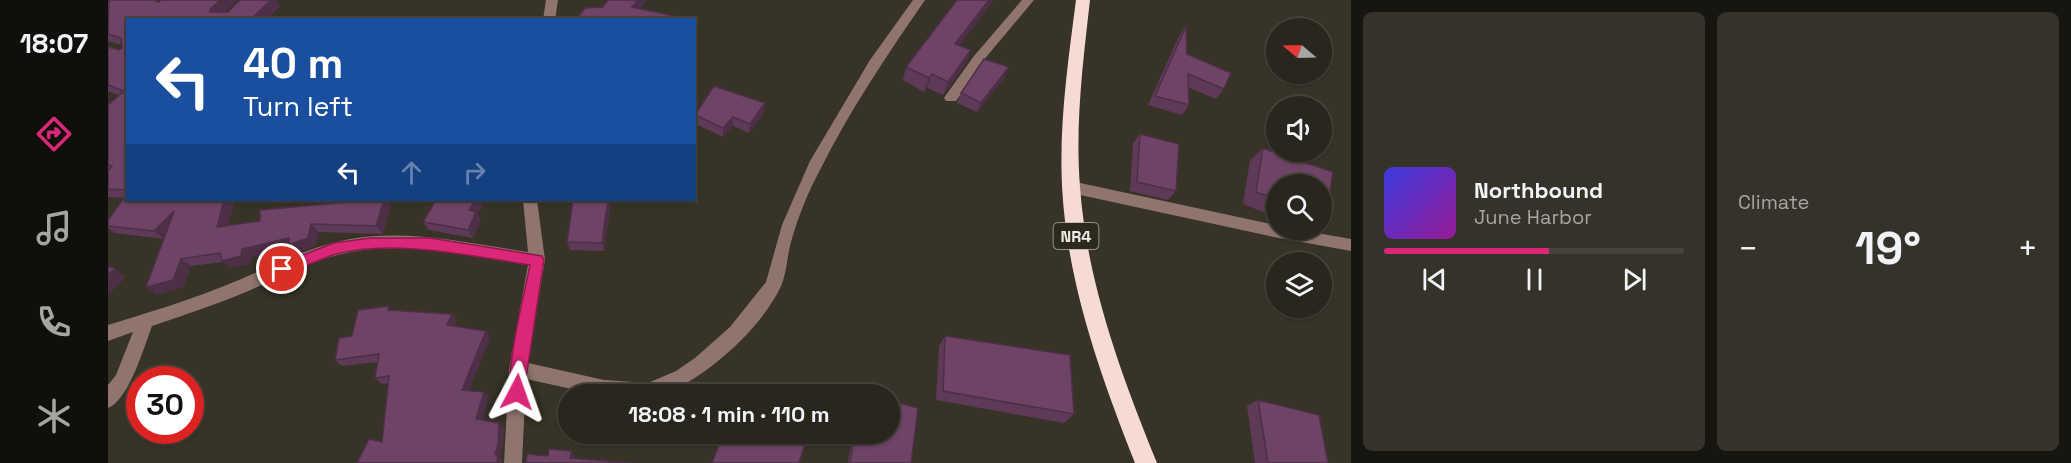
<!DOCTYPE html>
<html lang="en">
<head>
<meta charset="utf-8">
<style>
	:root { --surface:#29261d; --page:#35322a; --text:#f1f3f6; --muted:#a5a5a4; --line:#45433b; --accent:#db2777 }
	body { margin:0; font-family:"Space Grotesk",sans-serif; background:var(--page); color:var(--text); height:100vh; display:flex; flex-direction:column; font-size:22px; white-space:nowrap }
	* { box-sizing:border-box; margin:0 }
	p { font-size:20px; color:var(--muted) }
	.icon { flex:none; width:33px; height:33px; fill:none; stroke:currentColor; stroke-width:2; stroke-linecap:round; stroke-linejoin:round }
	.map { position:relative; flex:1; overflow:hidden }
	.panel { display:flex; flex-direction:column; gap:12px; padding:12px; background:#171510; width:720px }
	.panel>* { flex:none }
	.hud { position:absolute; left:18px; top:18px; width:570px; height:183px; border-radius:0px; box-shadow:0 2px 4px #0004,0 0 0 2px var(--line); background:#1a4fa0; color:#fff; overflow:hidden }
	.needle { width:39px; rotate:289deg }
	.fabs { position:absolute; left:1158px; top:18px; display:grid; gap:12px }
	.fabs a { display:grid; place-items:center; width:66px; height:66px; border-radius:50%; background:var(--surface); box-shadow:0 2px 4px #0004,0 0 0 2px var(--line); font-size:30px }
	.speed { position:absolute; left:18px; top:366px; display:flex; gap:12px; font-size:30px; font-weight:700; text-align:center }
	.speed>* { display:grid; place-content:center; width:78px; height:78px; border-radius:50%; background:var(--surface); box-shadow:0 2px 4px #0004,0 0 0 2px var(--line); line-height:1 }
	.speed .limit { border:9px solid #d22; background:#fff; color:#111 }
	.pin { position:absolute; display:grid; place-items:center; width:51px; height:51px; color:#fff; margin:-26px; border:3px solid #fff; border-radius:50%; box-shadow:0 2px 6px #0007 }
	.me { position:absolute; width:66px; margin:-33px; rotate:4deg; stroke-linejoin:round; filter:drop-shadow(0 0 4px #0008) }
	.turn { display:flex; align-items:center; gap:21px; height:126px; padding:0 18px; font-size:27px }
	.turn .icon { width:78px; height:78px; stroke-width:2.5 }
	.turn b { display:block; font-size:42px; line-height:51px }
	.lanes { display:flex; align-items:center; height:57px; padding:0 18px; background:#0003; justify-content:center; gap:30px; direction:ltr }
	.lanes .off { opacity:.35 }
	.big { font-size:45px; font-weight:800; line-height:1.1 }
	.panel .card { flex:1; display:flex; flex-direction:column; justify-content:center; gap:9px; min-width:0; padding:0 21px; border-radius:9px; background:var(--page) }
	.song { display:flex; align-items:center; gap:18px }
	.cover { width:72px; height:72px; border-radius:9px; background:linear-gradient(135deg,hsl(240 70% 55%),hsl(300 70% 35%)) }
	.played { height:6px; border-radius:3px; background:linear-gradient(90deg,var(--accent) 55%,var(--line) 55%) }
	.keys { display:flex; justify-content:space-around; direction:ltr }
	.heat { display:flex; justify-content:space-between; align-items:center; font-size:33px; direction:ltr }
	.panel .tiles { flex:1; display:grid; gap:12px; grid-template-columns:repeat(2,1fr) }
	.trip { position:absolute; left:450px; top:384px; width:342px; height:60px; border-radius:30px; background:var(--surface); box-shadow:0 2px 4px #0004,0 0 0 2px var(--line); font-weight:800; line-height:60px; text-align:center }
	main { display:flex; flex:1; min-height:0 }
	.tab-bar { display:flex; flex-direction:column; width:108px; justify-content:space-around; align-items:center; background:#100f0c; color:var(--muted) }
	.tab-bar .icon { width:42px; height:42px }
	.tab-bar .on { color:var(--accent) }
	.tab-bar b { font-size:27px; color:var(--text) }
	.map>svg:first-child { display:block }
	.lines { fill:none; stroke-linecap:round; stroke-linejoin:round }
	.minor { fill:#90756e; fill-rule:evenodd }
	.highway { fill:#f6dbd4; fill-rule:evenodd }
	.wall { fill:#5f3a58 }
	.shaded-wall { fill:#4d2f47 }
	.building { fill:#6e4366; stroke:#4d2f47; stroke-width:1.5 }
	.route { fill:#db2777; stroke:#8e194d; stroke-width:1.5 }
	.labels { text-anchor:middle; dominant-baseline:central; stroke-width:6; stroke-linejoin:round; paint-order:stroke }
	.shield { fill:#2d291e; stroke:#b4b2a9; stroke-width:1.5 }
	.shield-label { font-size:16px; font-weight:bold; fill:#eeece4 }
</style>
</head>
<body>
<main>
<nav class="tab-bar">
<b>18:07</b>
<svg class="icon on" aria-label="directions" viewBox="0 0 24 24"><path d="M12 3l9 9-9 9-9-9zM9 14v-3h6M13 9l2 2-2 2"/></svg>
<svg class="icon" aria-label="music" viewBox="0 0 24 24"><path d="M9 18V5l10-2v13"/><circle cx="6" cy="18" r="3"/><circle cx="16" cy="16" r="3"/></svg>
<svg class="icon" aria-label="phone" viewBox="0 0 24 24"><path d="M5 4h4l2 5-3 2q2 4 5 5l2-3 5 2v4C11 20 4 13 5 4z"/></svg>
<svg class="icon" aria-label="climate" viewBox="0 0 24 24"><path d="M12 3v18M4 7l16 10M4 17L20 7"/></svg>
</nav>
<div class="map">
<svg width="1243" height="463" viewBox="0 0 1243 463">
	<rect width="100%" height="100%" fill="#373327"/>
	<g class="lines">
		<path class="minor" d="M438,0H450L447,20H435Z
			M805,0H817C779,55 742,110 712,170C700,192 690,217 683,242C679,256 679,272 673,286C654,328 597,379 555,394H487L418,379L414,463H396L401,369L420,265C364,257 305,242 249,251C209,257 175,276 138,292C107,305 76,315 44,326C36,347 21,400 0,408V385L8,375L25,332L0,341V325C39,313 79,301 116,286C160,269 201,245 249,238C306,230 364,244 420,252L415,200H429L437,260L420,363L496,380L540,383L568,371L587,358L622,327L658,282L674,225L702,161L762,60Z
			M914,0H926L874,62L848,101H838L836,98L838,95L866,56Z
			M963,181L1168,225V230H1192L1243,239V251L1166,237L963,193L958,191L956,187L958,183Z"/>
		<path class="highway" d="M968,0H982C975,62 967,125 972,187C979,283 1013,374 1049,463H1027C992,374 959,283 954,186C951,124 960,62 968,0Z"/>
	</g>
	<path class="wall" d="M0,0L51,2L53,0H129L116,12H120L132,0H168L172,6L158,20H20V200H128L125,206L120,225L283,206L275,234L211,232L207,246L191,252H188L183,247L143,257L142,264L123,268L115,262L83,266L75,287L48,295L56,239L7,233L0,228V220L16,198L0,197V105L11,95L0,91V47L11,50L14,48V45L0,41Z
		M1078,26L1079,54L1116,89L1108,99L1080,87L1081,105L1074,115L1040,105L1071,36Z
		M851,46L863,50L858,63L835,95L819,88L816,92L795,80L798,67Z
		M897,77L869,112L849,103L853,93Z
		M657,103L656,113L641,133L625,126L615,137L588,124L587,115Z
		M1032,134L1068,191L1060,200L1022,191L1025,143Z
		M1155,148L1225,172L1218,218L1214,221V184H1168V217L1135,204L1142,160Z
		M328,200H378L369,214L373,220L365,238L321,230L315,222Z
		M465,200H503L496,251L462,250L459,242Z
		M285,311L349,320L346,326L378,331L382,338L361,390L376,392L381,397L374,420L391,423L396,428L394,450L392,457L394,459L274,442L280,383L274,384L267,378L270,362L234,366L227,360L244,336Z
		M837,336L966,414L956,423L828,400L831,346Z
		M1150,400L1220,463H1147L1139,406Z
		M745,434H782L803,463H740Z"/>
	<path class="shaded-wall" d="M112,0H129L109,18L102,12V9Z
		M158,0H168L172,6L158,20H142Z
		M530,0H539L525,16L524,7Z
		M881,0H886L842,58L847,44Z
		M863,50L858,63L835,95L840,82Z
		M901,67L897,77L869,112L873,103Z
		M824,74L819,88L816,92L821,78Z
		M657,103L656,113L641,133L642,124Z
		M625,117V126L615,137V128Z
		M116,200H128L125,206L118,235L109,227Z
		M276,200H278L283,206L275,234L268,226Z
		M368,200H378L369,214L373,220L365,238L360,230L361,210Z
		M500,200H503L496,251L494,243Z
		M66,211L56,239L46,231Z
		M203,224L211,232L207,246L191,252L183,244H181L183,247L143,257L142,264L123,268L114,261L134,249Z
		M73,259L83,266L75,287L48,295L38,287Z
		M7,269L18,277L0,295V275Z
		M344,314L349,320L344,332L339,325Z
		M378,331L382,338L359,396L354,390Z
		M376,392L381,397L373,424L368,419Z
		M391,423L396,428L394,450L392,457L394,459V463H388L387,454Z
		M464,451L467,456L465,462L462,458Z"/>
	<path class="building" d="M1,0H46L51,2L53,0H112L102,9V12H120L132,0H163L142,20H20V190L0,189V171L4,166L0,165V105L16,91L0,85V47L11,50L14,48L13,38L0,34Z
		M500,0H530L524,7L566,16L564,20H468L477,8L495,7Z
		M849,0H881L847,44L863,50L840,82L824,74L821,78L798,67Z
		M1078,26L1079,54L1123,73L1116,89L1080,74L1081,105L1047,96Z
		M876,59L901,67L873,103L853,93Z
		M606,86L657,103L642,124L625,117L615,128L587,115Z
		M1032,134L1071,144L1068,191L1029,182Z
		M1155,148L1225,172L1218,218L1214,216V184H1168V199L1148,192Z
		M20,193V200H116L109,227L152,221V210L263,200H276L268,226L203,224L200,238L183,244H181V238L134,249L133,256L114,261L112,253L73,259L65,280L38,287L66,211L46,231L0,226V220Z
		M328,200H368L361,210L368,212L360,230L315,222Z
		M465,200H500L494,243L459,242Z
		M0,266L7,269L0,275Z
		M281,306L280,310L344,314L339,325L378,331L354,390L376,392L368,419L391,423L390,445L387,454L389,455L390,460L388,463H249L261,439L274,442L281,376L267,378L271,354L227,360L231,338L244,336L250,310Z
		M837,336L962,355L966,414L835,391Z
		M1150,400L1211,415L1220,463H1160Z
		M782,401L810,408L803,463H742L747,434H782Z
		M615,434H700L691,463H604Z
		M441,449L464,451L462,458L523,463H418L419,454L440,456Z"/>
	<path class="route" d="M262,238H322L434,256L436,260L415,398L409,400L404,398C395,377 417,291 422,265C363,256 282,238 225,255C208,261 191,269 174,275L169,273L167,269L169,265L226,243Z"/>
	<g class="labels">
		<rect class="shield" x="945.5" y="223" width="45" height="26" rx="4.5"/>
		<g class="shield-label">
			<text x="968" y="236">NR4</text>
		</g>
	</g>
</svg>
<div class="fabs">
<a><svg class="needle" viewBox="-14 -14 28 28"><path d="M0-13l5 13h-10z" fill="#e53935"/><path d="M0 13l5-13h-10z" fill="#a5a5a4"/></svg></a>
<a><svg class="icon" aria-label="sound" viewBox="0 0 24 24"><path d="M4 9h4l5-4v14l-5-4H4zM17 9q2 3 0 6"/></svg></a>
<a><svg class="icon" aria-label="search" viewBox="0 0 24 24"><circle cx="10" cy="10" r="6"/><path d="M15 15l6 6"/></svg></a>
<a><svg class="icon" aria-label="layers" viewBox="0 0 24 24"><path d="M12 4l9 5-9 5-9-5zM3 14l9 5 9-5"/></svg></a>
</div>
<div class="speed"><div class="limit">30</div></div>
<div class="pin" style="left:174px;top:269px;background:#d93025"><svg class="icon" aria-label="arrive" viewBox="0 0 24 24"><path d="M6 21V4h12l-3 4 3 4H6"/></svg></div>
<svg class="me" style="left:409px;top:392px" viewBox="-20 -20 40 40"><path d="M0-17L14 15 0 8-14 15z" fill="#db2777" stroke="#fff" stroke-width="4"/></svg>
<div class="trip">18:08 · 1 min · 110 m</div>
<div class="hud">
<div class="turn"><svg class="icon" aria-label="left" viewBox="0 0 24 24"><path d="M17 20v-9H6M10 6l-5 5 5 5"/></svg><div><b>40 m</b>Turn left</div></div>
<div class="lanes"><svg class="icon" aria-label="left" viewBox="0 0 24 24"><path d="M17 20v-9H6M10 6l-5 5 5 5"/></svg><svg class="icon off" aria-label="ahead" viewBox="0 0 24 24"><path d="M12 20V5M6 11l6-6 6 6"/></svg><svg class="icon off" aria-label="right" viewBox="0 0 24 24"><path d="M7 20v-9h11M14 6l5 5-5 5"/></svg></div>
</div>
</div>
<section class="panel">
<div class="tiles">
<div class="card">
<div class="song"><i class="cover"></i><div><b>Northbound</b><p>June Harbor</p></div></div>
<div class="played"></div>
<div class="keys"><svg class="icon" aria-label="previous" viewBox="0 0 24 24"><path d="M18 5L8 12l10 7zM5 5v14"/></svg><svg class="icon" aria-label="pause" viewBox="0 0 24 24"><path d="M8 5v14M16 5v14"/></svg><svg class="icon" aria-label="next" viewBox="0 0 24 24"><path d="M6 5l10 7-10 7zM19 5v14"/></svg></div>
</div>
<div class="card"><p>Climate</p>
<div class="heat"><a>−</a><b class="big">19°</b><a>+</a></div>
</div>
</div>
</section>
</main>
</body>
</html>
